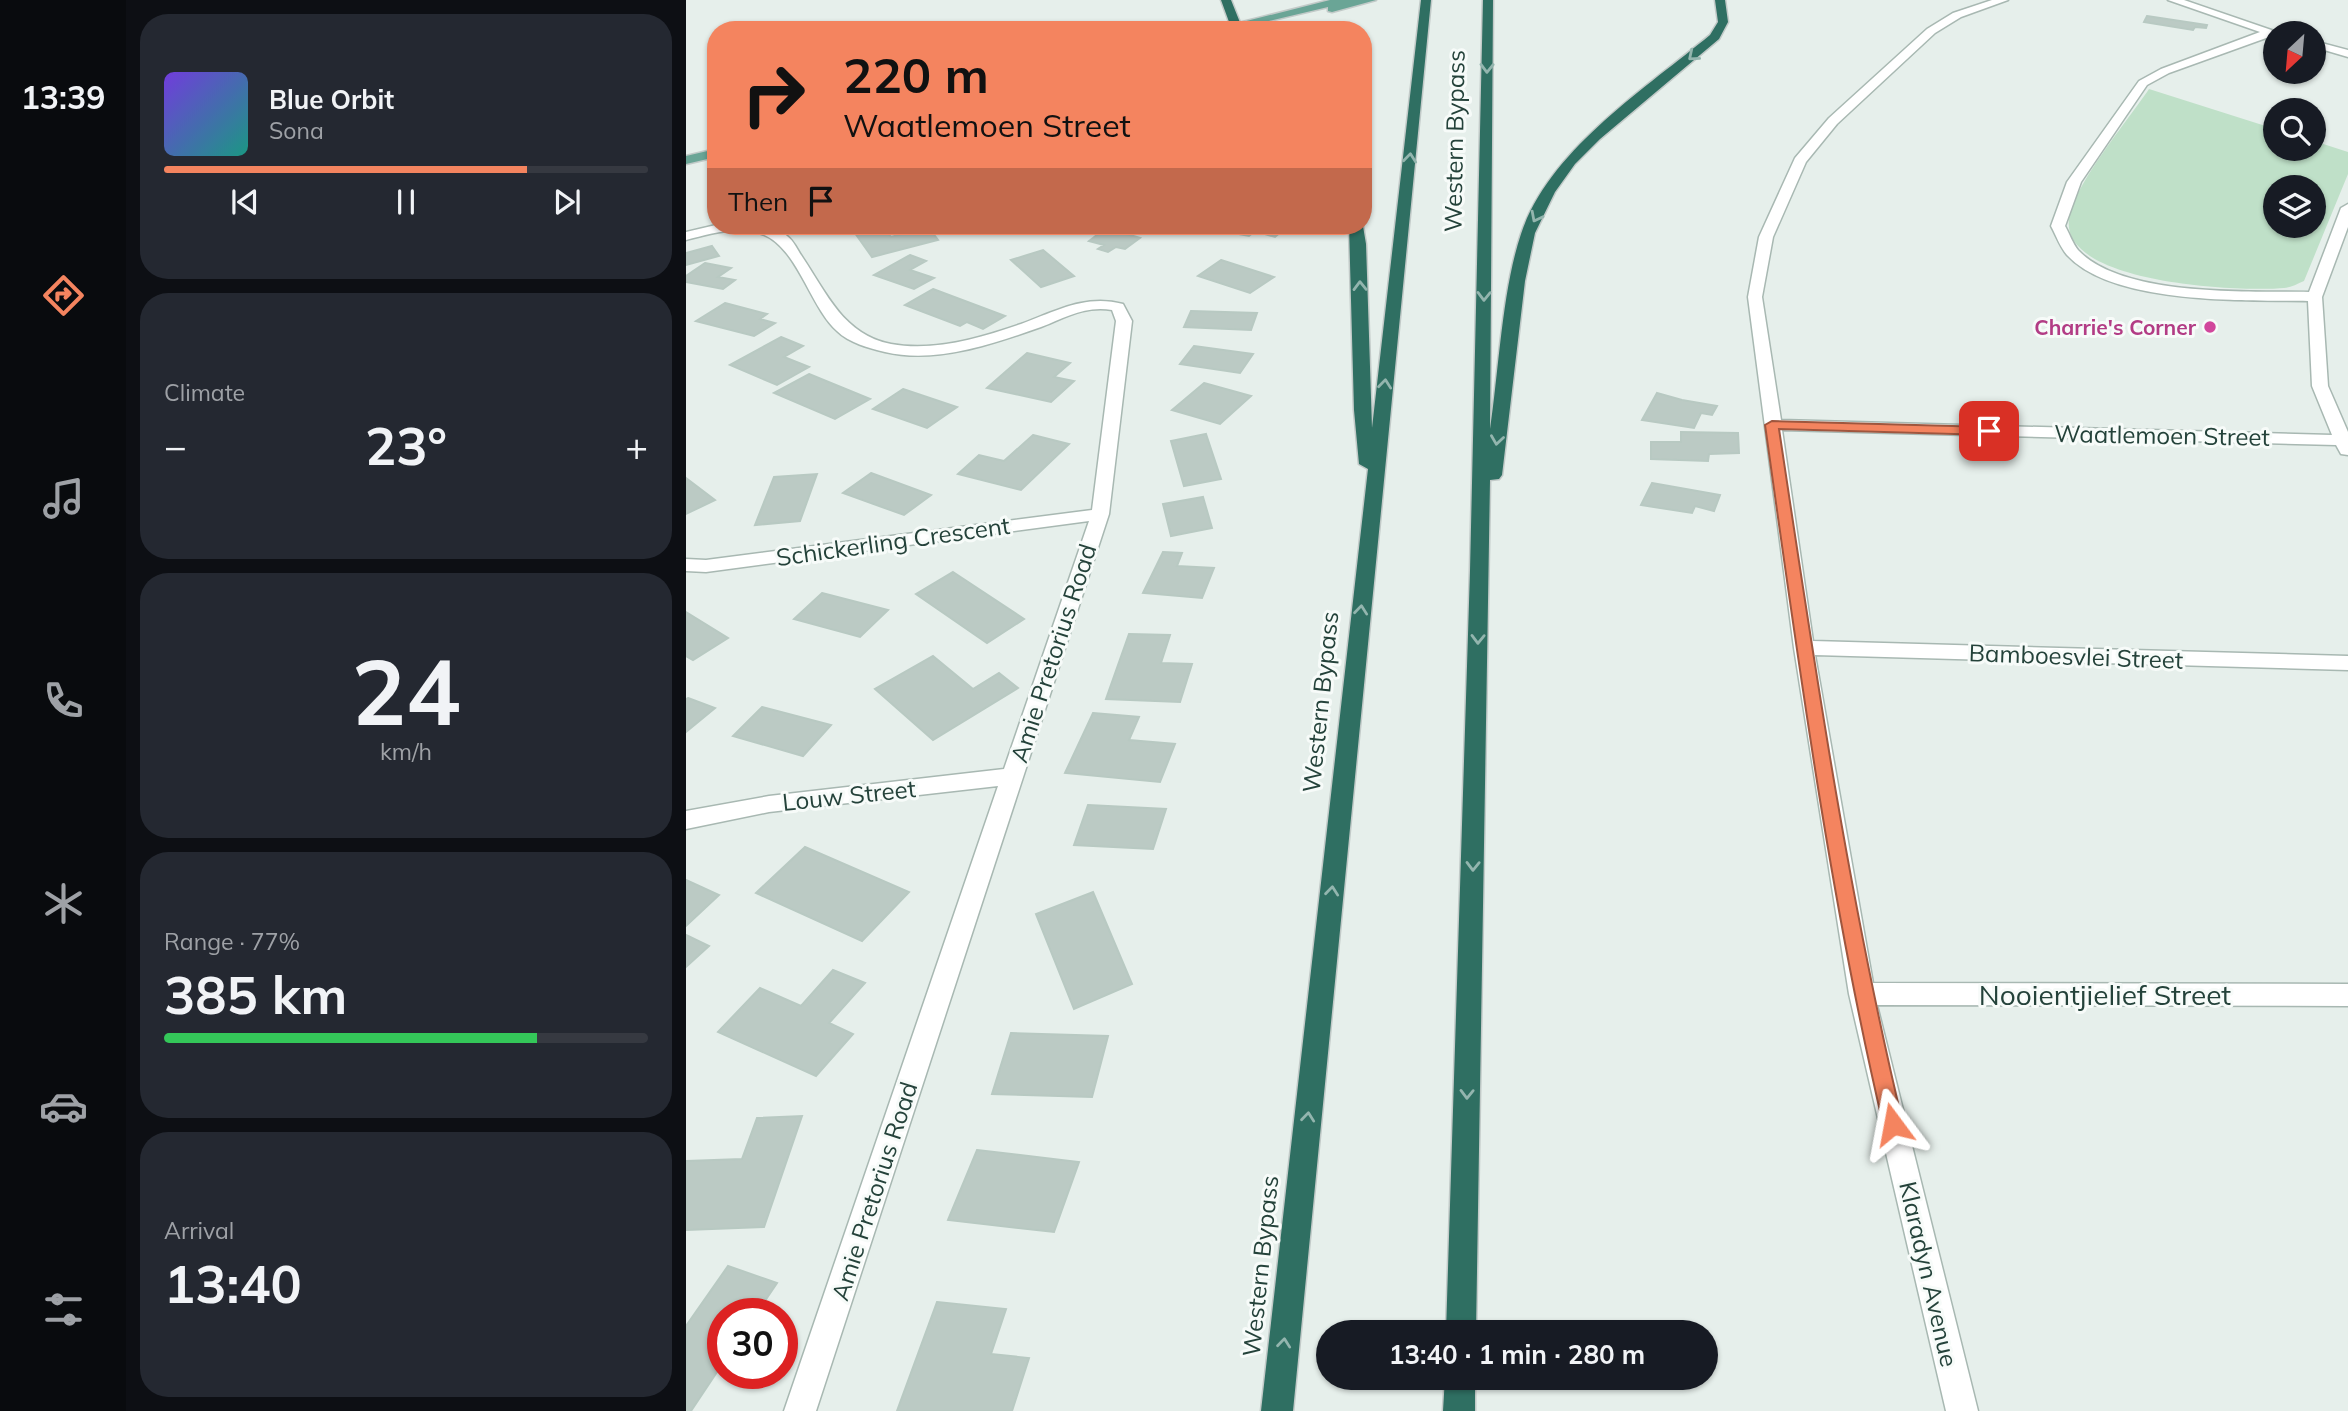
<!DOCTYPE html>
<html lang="en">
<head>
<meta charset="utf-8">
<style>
	:root { --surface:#171b24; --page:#242831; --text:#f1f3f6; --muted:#9ea1a6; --line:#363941; --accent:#f4845f }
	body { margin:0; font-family:Mulish,sans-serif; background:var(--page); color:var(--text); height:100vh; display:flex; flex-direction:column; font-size:26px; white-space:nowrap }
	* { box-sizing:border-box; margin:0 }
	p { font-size:23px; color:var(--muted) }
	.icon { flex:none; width:38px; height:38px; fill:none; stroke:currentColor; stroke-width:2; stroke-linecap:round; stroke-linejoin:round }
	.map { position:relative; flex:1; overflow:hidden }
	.sheet { display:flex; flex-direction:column; gap:14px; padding:14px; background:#0d0f14; width:560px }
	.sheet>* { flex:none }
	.banner { position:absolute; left:21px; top:21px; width:665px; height:214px; border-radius:28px; box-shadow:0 2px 5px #0004; background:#f4845f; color:#111; overflow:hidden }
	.needle { width:46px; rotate:206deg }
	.fabs { position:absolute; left:1577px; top:21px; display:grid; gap:14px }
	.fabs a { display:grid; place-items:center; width:63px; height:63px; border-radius:50%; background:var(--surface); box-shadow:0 2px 5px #0004; font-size:35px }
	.speed { position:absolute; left:21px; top:1298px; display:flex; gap:14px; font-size:35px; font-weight:700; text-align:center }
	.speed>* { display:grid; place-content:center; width:91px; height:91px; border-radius:50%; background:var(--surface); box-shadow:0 2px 5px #0004; line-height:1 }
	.speed .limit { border:10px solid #d22; background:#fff; color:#111 }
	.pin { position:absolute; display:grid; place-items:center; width:60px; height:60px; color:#fff; margin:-30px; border-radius:14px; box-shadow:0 4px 10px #0006 }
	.me { position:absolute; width:77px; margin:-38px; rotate:347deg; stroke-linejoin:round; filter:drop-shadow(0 0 5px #0008) }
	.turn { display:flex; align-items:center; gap:24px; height:147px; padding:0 21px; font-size:32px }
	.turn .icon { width:91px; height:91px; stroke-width:2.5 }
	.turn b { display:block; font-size:49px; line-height:60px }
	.then { display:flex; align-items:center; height:66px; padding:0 21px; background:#0003; gap:14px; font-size:26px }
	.big { font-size:52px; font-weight:700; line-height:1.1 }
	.sheet .tile { flex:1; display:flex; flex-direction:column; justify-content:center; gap:10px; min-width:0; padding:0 24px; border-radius:28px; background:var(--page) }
	.sheet .dial { align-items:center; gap:0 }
	.dial b { font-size:91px; line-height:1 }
	.song { display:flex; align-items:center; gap:21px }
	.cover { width:84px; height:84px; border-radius:10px; background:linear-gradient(135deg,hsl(260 70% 55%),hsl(170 70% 35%)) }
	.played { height:7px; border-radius:4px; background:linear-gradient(90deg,var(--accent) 75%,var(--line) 75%) }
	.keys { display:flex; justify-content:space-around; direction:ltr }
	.heat { display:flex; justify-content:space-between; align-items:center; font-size:38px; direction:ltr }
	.charge { height:10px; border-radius:5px; background:linear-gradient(90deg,#34c759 77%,var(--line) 0) }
	.trip { position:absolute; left:630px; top:1320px; width:402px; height:70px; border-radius:35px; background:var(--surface); box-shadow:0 2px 5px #0004; font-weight:700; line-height:70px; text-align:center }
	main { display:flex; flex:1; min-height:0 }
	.tabs { display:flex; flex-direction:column; width:126px; justify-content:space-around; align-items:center; background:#090b0e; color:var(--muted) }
	.tabs .icon { width:49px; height:49px }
	.tabs .current { color:var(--accent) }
	.tabs b { font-size:32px; color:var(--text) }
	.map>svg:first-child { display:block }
	.green { fill:#bfe0c8; fill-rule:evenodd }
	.building { fill:#bbcac4; stroke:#b8c9c2; stroke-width:2 }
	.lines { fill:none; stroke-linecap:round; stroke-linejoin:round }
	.minor-casing { stroke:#a8b8b2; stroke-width:3 }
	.major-casing { stroke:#c2cac8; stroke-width:3 }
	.highway-casing { stroke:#c2cac8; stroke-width:3 }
	.minor { fill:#fff; fill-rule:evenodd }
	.major { fill:#6aa596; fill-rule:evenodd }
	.highway { fill:#2f6f62; fill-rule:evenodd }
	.oneway { stroke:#93b5ae }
	.route { fill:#f4845f; stroke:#9f563e; stroke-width:2 }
	.hotel-dot { fill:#d1479c; stroke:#f7fbf9; stroke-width:2.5 }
	.labels { text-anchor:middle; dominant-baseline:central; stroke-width:6; stroke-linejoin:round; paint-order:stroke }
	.far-hotel-label { font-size:21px; font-weight:bold; fill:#b23c85; stroke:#f7fbf9; text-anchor:end }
	.street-label { font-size:24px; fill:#24423a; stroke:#f7fbf9 }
	.near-street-label { font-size:28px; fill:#24423a; stroke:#f7fbf9 }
</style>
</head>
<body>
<main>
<nav class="tabs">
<b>13:39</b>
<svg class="icon current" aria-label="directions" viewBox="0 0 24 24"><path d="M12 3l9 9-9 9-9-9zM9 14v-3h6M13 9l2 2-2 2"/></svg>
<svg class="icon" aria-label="music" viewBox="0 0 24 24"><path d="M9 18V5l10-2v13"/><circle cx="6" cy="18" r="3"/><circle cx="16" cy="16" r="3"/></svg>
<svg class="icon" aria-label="phone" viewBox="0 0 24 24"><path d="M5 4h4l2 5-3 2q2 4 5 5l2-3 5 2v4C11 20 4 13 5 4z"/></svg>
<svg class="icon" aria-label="climate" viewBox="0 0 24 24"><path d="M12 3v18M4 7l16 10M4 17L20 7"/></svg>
<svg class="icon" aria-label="car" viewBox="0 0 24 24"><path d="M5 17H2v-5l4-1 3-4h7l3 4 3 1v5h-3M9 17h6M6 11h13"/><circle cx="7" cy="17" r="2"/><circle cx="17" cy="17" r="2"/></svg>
<svg class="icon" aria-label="filters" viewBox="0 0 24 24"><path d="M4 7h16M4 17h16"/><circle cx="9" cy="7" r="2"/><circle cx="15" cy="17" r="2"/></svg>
</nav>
<section class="sheet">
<div class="tile">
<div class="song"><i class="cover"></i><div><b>Blue Orbit</b><p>Sona</p></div></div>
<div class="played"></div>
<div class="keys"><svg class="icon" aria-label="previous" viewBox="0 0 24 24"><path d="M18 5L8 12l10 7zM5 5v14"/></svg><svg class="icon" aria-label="pause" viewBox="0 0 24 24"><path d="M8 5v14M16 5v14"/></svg><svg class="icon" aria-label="next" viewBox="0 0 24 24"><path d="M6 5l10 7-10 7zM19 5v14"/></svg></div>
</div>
<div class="tile"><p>Climate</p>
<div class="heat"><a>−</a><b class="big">23°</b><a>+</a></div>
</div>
<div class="tile dial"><b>24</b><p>km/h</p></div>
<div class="tile"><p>Range · 77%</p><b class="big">385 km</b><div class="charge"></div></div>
<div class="tile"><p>Arrival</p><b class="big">13:40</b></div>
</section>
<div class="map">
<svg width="1662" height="1411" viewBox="0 0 1662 1411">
	<rect width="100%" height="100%" fill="#e6efeb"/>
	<path class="green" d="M1463,89L1589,129V149H1628V141L1662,152V174L1618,281C1611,284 1604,288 1598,288C1555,292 1374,284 1383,219C1387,186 1443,119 1463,89ZM1589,187H1628V226H1589Z"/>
	<path class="building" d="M1461,16L1521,25L1520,28L1509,27L1507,30L1458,22Z
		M179,226H197L205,237L242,227L252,240L186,257L166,229Z
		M539,226H602L589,237L569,231L563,236L547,233L552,229Z
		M420,228L454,238L439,249L430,247L422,252L412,249L418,245L403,241Z
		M26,246L33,256L0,265V253Z
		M357,250L388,276L355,287L325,260Z
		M224,255L240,261L224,270L248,278L228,289L188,275Z
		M535,260L588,277L564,293L512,276Z
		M19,263L45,268L32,277L49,280L37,289L0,282V276Z
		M247,289L319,316L297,329L281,322L274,326L219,305Z
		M39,303L81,314L74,319L89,323L68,336L10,321Z
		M505,311L571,313L565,330L498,327Z
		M95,337L117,346L98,357L123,367L91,385L44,365Z
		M508,346L567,354L554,373L494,364Z
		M341,353L384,363L368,377L388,381L365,402L301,388Z
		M123,374L184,399L149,419L88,393Z
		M518,383L565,396L534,424L486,410Z
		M217,389L271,407L241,428L187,409Z
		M971,393L996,400L1031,406L1026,415L1015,413L1008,428L956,420Z
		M995,432L1052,433L1053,453L1023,454L1022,461L965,459V442H995Z
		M520,434L535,479L498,486L485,441Z
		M347,435L383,444L335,490L272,474L293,455L318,461Z
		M185,473L245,495L218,515L157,493Z
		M131,474L114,521L69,525L88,477Z
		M0,478L29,500L0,514Z
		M966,483L1034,495L1028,511L1009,506L1006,513L955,505Z
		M517,497L526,528L485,536L477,504Z
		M477,552L496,553L491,566L528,568L516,598L457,593Z
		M267,572L338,619L301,643L230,594Z
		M136,593L202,610L174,637L108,619Z
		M0,612L42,638L7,660L0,656Z
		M443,634L484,635L475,663L506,664L494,702L420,699Z
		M247,656L287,689L313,673L332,688L247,740L189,689Z
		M2,698L29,708L0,732V699Z
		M76,707L145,725L117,756L47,736Z
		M407,713L453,717L443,740L489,744L474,782L379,773Z
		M402,805L480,809L467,849L388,845Z
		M119,847L223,892L176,941L70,893Z
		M0,880L33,895L0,926Z
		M407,892L446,984L388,1009L350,914Z
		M0,935L23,946L0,967Z
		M147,970L179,983L143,1023L167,1034L130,1076L32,1032L74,988L115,1006Z
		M325,1033L422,1036L406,1097L306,1094Z
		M116,1116L78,1227L0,1230V1161L56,1159L71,1118Z
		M291,1150L393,1162L368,1232L262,1220Z
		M42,1266L91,1283L70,1314H37V1363L5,1411H0V1326Z
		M251,1302L320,1309L305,1354L343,1358L326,1411H211Z"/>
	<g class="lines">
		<g class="minor-casing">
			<path id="minor" d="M1306,0H1322L1275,17L1249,33L1151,124L1120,162L1087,237L1076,297L1095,420L1646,435L1626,386L1622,301C1558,300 1427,305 1381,255C1374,247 1370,235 1365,226L1381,182L1453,81L1475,69L1574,32L1482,0H1498L1594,33L1483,73L1461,85L1395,182L1379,226C1383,233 1387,244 1392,250C1436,297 1562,291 1623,292L1655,208L1662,204V227L1636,297L1642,386L1662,432V455L1655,454L1650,445L1096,430L1127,641L1662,656V670L1129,655L1187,983L1662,984V1006L1191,1005L1292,1411H1260L1163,994L1108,648L1062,297L1073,237L1109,158L1143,118L1241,29L1267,13Z
				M1628,41L1662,50V57L1628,47Z
				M30,225C52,229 82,219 101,236C108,241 112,251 117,258C141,294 158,335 205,344C248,352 294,338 335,324C370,311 400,294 437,304L446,321L423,514L130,1411H98L312,786L83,812L0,829V811L83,796L318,769L403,521L20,572L0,571V559L20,560L406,510L430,321L426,310C400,305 378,318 355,327C307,344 250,364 199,352C183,348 163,343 151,331C123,306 111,244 73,233C49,226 23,234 0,240V232Z"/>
		</g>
		<g class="major-casing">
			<path id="major" d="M644,0H690L646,12L642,11V7L545,30H525Z
				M30,149V157L0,164V156Z"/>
		</g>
		<g class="highway-casing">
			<path id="highway" d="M535,0H545L557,30H546Z
				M735,0H745L607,1411H575L682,469L673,464L668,410L663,226H677L680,244L686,428Z
				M797,0H807L804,429C813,369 816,291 835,234C863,150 959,89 1024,35L1032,22L1029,0H1039L1042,22L1033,39L914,139L889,164L869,192L849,233L839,281L816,475L813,479L804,480L790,1332H760L784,571Z
				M759,1377H789V1411H757Z"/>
		</g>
		<use href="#minor" class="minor"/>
		<use href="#major" class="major"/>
		<use href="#highway" class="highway"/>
	</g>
	<defs><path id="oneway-chevron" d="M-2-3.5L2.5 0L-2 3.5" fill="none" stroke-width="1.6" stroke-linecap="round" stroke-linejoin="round" transform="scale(1.75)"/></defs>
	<g class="oneway">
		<use href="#oneway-chevron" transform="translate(1007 56) rotate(140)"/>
		<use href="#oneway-chevron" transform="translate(801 68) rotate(91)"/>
		<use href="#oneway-chevron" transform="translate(724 158) rotate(-84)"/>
		<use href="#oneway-chevron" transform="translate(850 217) rotate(117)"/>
		<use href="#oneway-chevron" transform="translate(674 286) rotate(-91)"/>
		<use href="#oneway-chevron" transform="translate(798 296) rotate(91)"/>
		<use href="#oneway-chevron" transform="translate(699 384) rotate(-84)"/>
		<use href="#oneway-chevron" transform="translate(811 440) rotate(98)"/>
		<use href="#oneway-chevron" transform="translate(675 610) rotate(-84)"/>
		<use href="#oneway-chevron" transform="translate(792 639) rotate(91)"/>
		<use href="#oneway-chevron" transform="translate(787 866) rotate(91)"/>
		<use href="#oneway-chevron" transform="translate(646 891) rotate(-84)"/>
		<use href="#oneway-chevron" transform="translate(781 1094) rotate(91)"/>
		<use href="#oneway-chevron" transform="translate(622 1117) rotate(-84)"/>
		<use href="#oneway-chevron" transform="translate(598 1343) rotate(-84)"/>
	</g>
	<path class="route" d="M1086,421L1303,427L1309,431L1303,435L1093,429C1128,662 1162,895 1217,1124L1214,1131L1207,1134L1200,1131L1197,1124C1143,894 1112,659 1079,425Z"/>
	<circle class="hotel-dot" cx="1524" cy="327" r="7"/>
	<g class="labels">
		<g class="far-hotel-label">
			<text x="1510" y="327">Charrie's Corner</text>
		</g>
		<g class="street-label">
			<text transform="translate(768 141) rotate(-89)">Western Bypass</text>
			<text transform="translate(1476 435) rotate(1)">Waatlemoen Street</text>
			<text transform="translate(207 541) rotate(-8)">Schickerling Crescent</text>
			<text transform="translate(367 653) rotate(-72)">Amie Pretorius Road</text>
			<text transform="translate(1390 656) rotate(2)">Bamboesvlei Street</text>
			<text transform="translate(634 702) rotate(-84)">Western Bypass</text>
			<text transform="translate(163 795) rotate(-6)">Louw Street</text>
			<text transform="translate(188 1191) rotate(-72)">Amie Pretorius Road</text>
			<text transform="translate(574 1266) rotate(-84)">Western Bypass</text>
			<text transform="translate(1243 1274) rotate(77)">Klaradyn Avenue</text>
		</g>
		<g class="near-street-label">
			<text x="1419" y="994">Nooientjielief Street</text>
		</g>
	</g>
</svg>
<div class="fabs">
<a><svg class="needle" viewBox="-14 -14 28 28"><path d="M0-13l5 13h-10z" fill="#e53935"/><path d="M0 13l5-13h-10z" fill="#9ea1a6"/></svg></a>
<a><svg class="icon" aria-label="search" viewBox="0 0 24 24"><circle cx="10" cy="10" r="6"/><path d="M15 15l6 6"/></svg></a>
<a><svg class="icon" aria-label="layers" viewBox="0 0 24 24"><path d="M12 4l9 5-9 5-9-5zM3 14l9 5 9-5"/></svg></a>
</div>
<div class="speed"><div class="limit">30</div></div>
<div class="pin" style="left:1303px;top:431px;background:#d93025"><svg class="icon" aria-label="arrive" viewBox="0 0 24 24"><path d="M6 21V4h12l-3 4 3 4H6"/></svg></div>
<svg class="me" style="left:1207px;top:1124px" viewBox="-20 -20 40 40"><path d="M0-17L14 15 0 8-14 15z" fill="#f4845f" stroke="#fff" stroke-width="4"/></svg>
<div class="trip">13:40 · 1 min · 280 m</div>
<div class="banner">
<div class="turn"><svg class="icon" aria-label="right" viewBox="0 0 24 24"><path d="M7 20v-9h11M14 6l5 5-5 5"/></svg><div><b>220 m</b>Waatlemoen Street</div></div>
<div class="then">Then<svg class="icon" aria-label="arrive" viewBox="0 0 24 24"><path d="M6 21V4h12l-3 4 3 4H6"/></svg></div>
</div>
</div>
</main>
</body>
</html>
